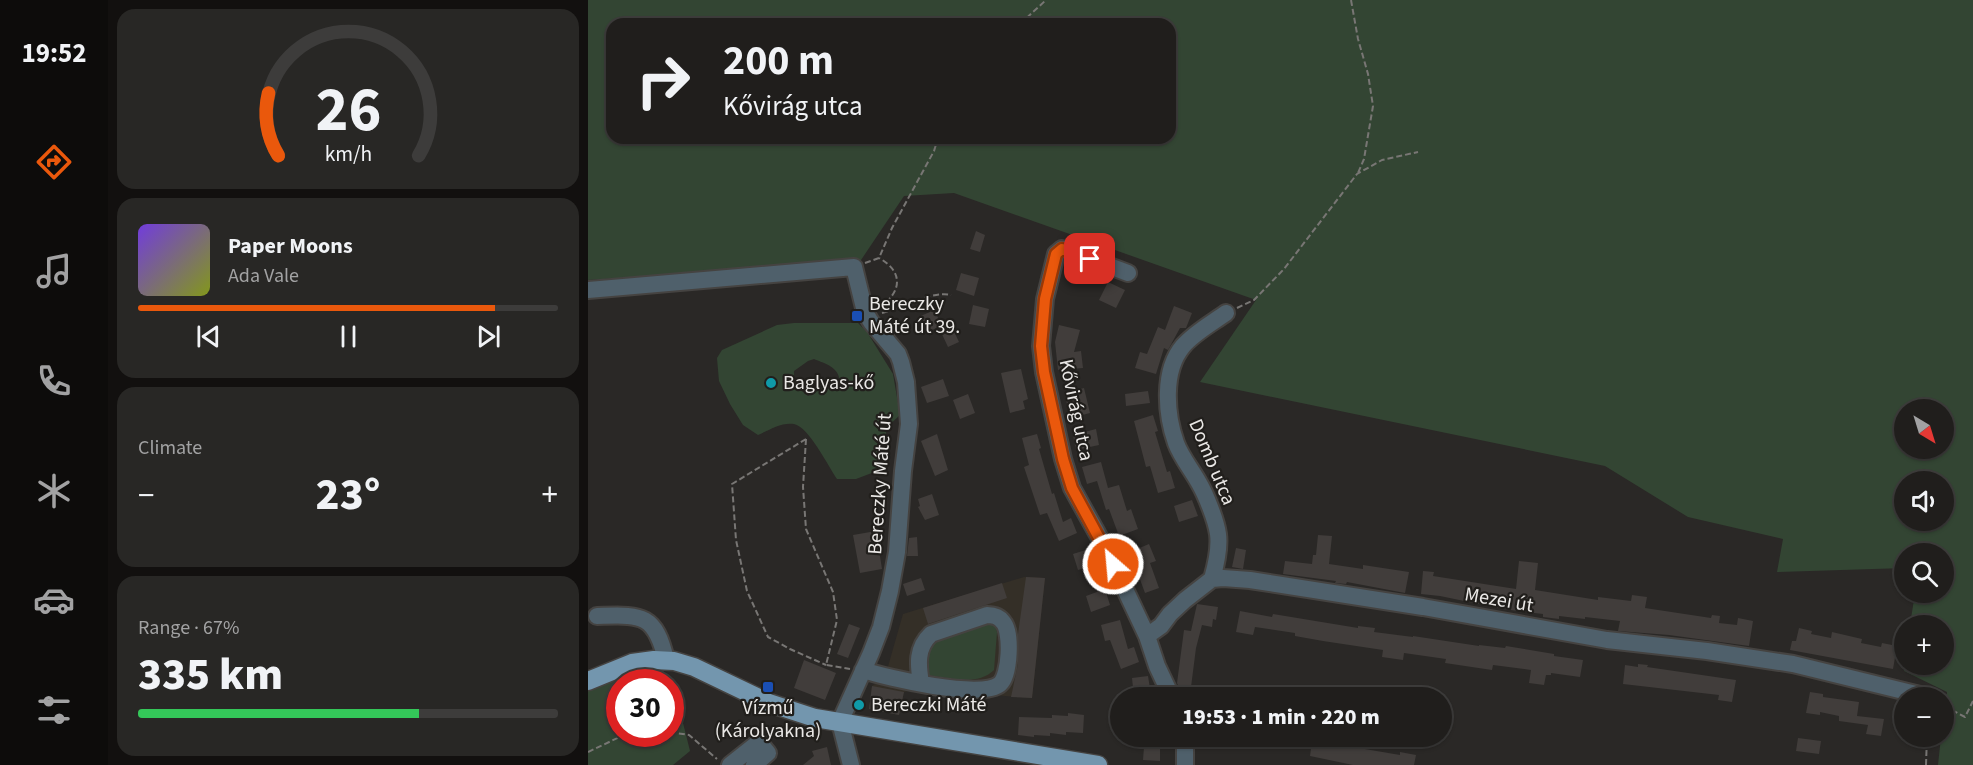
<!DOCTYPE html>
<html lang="en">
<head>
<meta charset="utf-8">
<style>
	:root { --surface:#201e1c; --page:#282725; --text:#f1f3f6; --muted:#a2a2a3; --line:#3d3c3b; --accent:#ea580c }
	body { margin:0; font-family:"Source Sans 3",sans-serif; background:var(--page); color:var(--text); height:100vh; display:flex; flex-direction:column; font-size:22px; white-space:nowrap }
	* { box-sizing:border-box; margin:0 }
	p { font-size:20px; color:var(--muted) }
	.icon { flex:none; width:33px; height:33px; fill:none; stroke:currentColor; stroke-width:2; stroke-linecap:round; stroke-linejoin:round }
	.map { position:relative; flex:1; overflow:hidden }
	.panel { display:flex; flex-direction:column; gap:9px; padding:9px; background:#12100f; width:480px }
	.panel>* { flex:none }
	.top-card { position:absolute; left:18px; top:18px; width:570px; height:126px; border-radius:18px; box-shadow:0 2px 4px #0004,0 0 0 2px var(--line); background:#201e1c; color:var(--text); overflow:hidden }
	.needle { width:39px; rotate:142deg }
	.fabs { position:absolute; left:1306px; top:399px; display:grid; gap:12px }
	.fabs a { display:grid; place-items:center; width:60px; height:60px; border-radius:50%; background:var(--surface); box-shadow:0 2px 4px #0004,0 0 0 2px var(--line); font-size:30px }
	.speed { position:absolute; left:18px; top:669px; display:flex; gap:12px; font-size:30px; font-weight:700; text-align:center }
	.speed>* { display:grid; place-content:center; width:78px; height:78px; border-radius:50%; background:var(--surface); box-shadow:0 2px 4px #0004,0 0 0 2px var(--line); line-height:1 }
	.speed .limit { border:9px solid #d22; background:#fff; color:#111 }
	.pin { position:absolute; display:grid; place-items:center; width:51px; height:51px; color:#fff; margin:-26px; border-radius:12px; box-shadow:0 3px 9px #0006 }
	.me { position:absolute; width:66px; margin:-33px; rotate:333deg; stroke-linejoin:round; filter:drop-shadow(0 0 4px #0008) }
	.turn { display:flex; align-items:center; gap:21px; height:126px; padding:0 18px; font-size:27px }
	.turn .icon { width:78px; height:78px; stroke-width:2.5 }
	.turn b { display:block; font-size:42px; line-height:51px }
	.big { font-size:45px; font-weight:800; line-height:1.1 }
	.panel .card { flex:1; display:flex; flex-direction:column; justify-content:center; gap:9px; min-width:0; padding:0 21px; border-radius:18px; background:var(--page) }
	.panel .dial { align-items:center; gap:0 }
	.dial svg { height:156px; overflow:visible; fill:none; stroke:var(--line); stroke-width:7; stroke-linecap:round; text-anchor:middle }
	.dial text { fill:var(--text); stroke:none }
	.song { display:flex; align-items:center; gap:18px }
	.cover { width:72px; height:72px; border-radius:9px; background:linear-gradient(135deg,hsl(260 70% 55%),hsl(70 70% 35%)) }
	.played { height:6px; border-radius:3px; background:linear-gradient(90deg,var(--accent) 85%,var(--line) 85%) }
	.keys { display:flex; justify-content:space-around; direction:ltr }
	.heat { display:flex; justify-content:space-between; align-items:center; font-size:33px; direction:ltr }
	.charge { height:9px; border-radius:4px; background:linear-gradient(90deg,#34c759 67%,var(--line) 0) }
	.trip { position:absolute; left:522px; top:687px; width:342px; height:60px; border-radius:30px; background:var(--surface); box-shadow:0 2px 4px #0004,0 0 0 2px var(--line); font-weight:800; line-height:60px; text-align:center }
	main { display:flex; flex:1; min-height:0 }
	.tabs { display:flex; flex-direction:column; width:108px; justify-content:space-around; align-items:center; background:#0d0c0b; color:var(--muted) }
	.tabs .icon { width:42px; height:42px }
	.tabs .active { color:var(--accent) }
	.tabs b { font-size:27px; color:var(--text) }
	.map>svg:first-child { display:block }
	.built { fill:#342f27 }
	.green { fill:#334533; fill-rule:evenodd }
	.building { fill:#413d3b }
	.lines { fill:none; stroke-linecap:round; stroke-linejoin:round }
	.minor-casing { stroke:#454341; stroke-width:20 }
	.major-casing { stroke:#454341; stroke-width:21 }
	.path { stroke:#787674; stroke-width:2; stroke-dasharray:6 3; stroke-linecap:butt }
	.minor { stroke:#4f606b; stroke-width:16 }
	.major { stroke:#7396ae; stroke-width:18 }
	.route-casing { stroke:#983908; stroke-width:15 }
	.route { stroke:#ea580c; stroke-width:10 }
	.transit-dot { fill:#1a4fb4; stroke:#211f1c; stroke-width:2 }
	.culture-dot { fill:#0f9aa8; stroke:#211f1c; stroke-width:2 }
	.labels { text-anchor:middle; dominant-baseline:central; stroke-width:4.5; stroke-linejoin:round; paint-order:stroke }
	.poi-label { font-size:20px; fill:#eae8e6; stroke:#211f1c; text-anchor:start }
	.street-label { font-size:20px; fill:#eae8e6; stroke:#211f1c }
</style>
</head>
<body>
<main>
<nav class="tabs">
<b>19:52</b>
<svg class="icon active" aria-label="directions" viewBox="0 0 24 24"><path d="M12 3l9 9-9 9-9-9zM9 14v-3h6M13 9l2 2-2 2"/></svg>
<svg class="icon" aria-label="music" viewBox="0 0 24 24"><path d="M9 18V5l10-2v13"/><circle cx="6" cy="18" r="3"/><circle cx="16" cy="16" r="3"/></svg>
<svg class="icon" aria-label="phone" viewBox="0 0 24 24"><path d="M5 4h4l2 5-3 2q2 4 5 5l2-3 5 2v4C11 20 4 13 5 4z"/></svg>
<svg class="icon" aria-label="climate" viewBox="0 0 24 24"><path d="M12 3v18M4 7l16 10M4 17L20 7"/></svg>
<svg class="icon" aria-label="car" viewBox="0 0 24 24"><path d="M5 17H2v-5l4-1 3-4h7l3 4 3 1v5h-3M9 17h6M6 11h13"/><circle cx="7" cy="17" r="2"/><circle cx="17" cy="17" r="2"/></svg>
<svg class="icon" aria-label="filters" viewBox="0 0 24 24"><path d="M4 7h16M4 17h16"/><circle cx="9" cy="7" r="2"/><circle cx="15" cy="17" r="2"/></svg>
</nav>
<section class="panel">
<div class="card dial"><svg viewBox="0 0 100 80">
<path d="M14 69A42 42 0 1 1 86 69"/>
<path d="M14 69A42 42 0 0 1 9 37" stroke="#ea580c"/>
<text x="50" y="56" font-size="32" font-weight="700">26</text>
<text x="50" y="72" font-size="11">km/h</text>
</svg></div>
<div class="card">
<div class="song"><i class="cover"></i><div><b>Paper Moons</b><p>Ada Vale</p></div></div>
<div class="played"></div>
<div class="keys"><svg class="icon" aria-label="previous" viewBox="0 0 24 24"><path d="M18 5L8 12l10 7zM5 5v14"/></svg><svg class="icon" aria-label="pause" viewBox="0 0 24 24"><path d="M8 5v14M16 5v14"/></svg><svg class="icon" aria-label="next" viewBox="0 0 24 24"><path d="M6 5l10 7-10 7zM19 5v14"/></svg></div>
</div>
<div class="card"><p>Climate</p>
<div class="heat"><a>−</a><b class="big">23°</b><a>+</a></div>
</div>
<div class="card"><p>Range · 67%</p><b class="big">335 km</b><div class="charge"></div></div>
</section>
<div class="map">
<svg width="1385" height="765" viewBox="0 0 1385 765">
	<rect width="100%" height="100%" fill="#2a2826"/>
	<path class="built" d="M436,577L457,578L444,698L328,689L316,692L311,715L281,709L284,686L297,677L315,614Z"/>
	<path class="green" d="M0,0H1385V765H1350L1353,737L1356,736L1359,692L1316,671L1317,665L1356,664V626L1322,625L1327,593L1356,592V554H1317V568L1189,572L1195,539L1100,517L1017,466L612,382L668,300L366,193L316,196L271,263L0,280ZM24,24H582V138H24ZM1317,410H1356V448H1317ZM1317,482H1356V520H1317Z
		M206,323H270L279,332L305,374L312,415L298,428V449L289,471L268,479H249C240,466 221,427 206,424C194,422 181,430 170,435L155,425L142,404L131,381L129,358L134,350L189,325ZM226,359C238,364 251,367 252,382L232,385L231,390L220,396C212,391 205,380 206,371L220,361Z
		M391,617L406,623L409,632L406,670C389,687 360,677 338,675V646Z
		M66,660L92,691L94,719L102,751L85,765H0V681ZM32,682H82V734H32Z"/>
	<path class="building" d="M388,231L397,235L392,252L382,249Z
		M373,273L391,278L386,296L368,290Z
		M520,282L537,290L528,308L511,300Z
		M385,305L401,309L397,327L381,324Z
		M586,306L604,313L598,328H592L580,350L576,348L568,374L547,368L552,352L559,354L570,327L577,330Z
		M347,310L353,326L337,333L330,317Z
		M363,325L371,342L360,347L352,330Z
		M471,325L492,330L486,352L493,351L495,368L470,370L467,342Z
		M433,369L440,399L435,401L437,409L422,413L413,373Z
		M355,379L361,396L339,403L333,387Z
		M496,388L502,413L483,418L476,393Z
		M560,391L562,403L538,406L537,394Z
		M380,394L387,413L372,419L365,400Z
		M565,415L570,431L567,432L579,472L582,471L587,488L570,493L562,466L558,467L546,421Z
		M508,429L511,445L488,450L485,435Z
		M349,434L360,470L347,476L333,441Z
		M449,434L453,448L451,449L464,494L466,493L475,522L483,518L489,533L471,541L459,513L452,515L436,467L441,465L434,438Z
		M513,462L520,488L531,485L539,511L543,509L550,529L531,536L521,509L518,510L509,481L499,484L494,467Z
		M344,494L351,515L337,520L330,507L332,506L330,499Z
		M604,500L610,516L591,522L586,506Z
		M288,531L294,569L272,573L265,535Z
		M730,535L744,536L741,564L775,569V565L821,572L817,593L759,582L758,584L747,583L748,581L695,574L697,561L724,564L725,555H728Z
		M329,537L330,556H319L321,538Z
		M561,544L568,561L562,563L571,588L557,593L542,552Z
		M504,548L509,564L490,570L485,554Z
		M648,548L658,550L655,569L644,567Z
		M931,561L950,563L947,590L1010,600V597L1043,601L1044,595L1059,597L1057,608L1123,618L1124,615L1132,616L1131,623L1149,625L1150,618L1165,621L1161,646L1081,635L1030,631L1032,621L997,617V619L971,616V619L955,617V614L915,609L852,596L833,594L835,571L846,572L845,576L928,589Z
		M438,577L457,578L444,698L423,697L430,664V634Z
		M333,578L337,590L319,596L315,584Z
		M414,583L419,598L340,624L335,608Z
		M517,589L522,605L503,612L498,596Z
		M609,604L630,607L628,620L625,619L624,627L614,625L608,648L603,687L638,693L637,698H610L594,695L589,683L596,630L603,631Z
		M652,611L684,617L685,614L770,628V626L787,628L786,632L825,637V636L891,646V645L917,648L918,646L966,654V656L995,660L992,677L963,673V675H958L956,685L941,683L943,670L905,665L904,670L857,663L858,659L816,653L815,660L794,657L795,650L735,641L707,636V633L667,627L665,635L648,632Z
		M532,620L540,649L546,647L551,662L533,669L522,640L517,641L513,625Z
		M261,624L272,628L260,658L249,654Z
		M1211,628L1224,631L1223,634L1243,638L1244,632L1274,639L1273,643L1293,647L1294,643L1309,646L1305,669L1202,650L1204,641H1208Z
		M216,660L248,673L237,700L206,688Z
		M1050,664L1060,665L1059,667L1148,680L1144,702L1130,700L1131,695L1035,684L1037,665L1050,667Z
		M560,676L563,695L546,697L544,678Z
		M644,685L661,688L659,698H642Z
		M284,686L316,692L311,715L281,709Z
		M1222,692L1235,694V697L1271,702L1269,716L1296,719L1293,736L1278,734L1280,725L1251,721V716L1232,712V715L1218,713Z
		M480,713L496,715L495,733L478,732V735L462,733V736L446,735V737L430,735L431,717L464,718V715L480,716Z
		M735,736H743L742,742L771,748L812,755V752L828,755L826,765H765L722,756L724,741L733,743Z
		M1210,738L1233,741L1231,754L1208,751Z
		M239,747L243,765H215L226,756L224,751Z
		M556,747L572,748V761L555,760Z"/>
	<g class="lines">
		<g class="minor-casing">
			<path id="minor" d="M540,273L484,252L474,249L468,254L457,299L453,346L456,372L475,459L484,488L519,551L559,636
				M0,290L266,267L277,312L283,322L310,354L313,362L318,382L321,424L315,471L309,552L302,591L293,627L283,653L252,722L263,765
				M624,579C628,565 632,549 630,534C628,520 618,495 611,483C604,470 593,457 588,443C578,415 574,371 595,346C606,333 624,323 638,313
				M9,616C52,615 67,612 78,660
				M275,670C299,678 394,700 412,684C422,675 424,632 415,622C411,616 405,615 399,615L343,634C328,648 330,665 333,683
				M584,698L569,666L559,636L573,626L582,614L597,600L624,579L635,578L662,580L835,607L1019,640L1119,651L1205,664L1340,697
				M597,736V765
				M142,765L171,742L180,753L166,765"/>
		</g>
		<g class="major-casing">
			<path id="major" d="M0,681L44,663L66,660L86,661L106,667L181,703L227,718L510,765"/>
		</g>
		<path class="path" d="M763,0L770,39L780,74L785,106L776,159L770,173
			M432,24L458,0
			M277,263L291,258L304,228L346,151L350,138
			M291,308C314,292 316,272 291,258
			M649,308L666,300L696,269L769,174L794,160L830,152
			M294,313C313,308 345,290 363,295
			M218,439L144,484L148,540L159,591L180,637L202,649L238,665
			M218,439L215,487L218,529L245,592L249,620L238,665L262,669
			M1356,706L1377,717L1385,701
			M82,732L101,735L129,759
			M0,752L38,734
			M1338,765L1339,736"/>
		<use href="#minor" class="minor"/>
		<use href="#major" class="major"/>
	</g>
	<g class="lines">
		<g class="route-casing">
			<path id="route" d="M502,259L474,249L468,254L457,299L453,346L456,372L475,459L484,488L525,564"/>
		</g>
		<use href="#route" class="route"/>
	</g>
	<g class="transit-dot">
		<rect x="263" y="310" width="12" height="12" rx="3"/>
		<rect x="174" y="681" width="12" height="12" rx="3"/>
	</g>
	<g class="culture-dot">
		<circle cx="183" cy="383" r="6"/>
		<circle cx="271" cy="705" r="6"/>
	</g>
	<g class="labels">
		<g class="poi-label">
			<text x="281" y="304">Bereczky<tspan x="281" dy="23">Máté út 39.</tspan></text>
			<text x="195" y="383">Baglyas-kő</text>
			<text x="283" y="705">Bereczki Máté</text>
			<text x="180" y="708" text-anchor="middle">Vízmű<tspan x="180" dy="23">(Károlyakna)</tspan></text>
		</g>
		<g class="street-label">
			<text transform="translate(488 410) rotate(78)">Kővirág utca</text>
			<text transform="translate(624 462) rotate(67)">Domb utca</text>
			<text transform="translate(292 484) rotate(-86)">Bereczky Máté út</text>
			<text transform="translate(911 600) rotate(10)">Mezei út</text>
		</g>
	</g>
</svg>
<div class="fabs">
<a><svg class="needle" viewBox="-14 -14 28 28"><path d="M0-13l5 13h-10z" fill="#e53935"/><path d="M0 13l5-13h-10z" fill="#a2a2a3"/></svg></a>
<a><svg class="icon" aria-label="sound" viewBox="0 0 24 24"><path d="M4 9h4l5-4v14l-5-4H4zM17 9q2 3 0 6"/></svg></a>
<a><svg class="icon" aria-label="search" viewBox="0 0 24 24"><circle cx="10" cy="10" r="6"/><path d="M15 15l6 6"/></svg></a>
<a>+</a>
<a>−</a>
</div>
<div class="speed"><div class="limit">30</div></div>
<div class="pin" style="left:502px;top:259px;background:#d93025"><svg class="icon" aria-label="arrive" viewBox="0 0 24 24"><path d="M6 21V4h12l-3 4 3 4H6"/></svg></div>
<svg class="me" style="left:525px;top:564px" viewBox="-20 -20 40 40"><circle r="17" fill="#ea580c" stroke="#fff" stroke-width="3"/><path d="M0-11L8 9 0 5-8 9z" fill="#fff"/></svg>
<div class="trip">19:53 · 1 min · 220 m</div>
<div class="top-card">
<div class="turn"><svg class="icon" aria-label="right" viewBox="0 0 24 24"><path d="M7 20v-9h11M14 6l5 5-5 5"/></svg><div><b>200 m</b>Kővirág utca</div></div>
</div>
</div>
</main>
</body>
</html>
